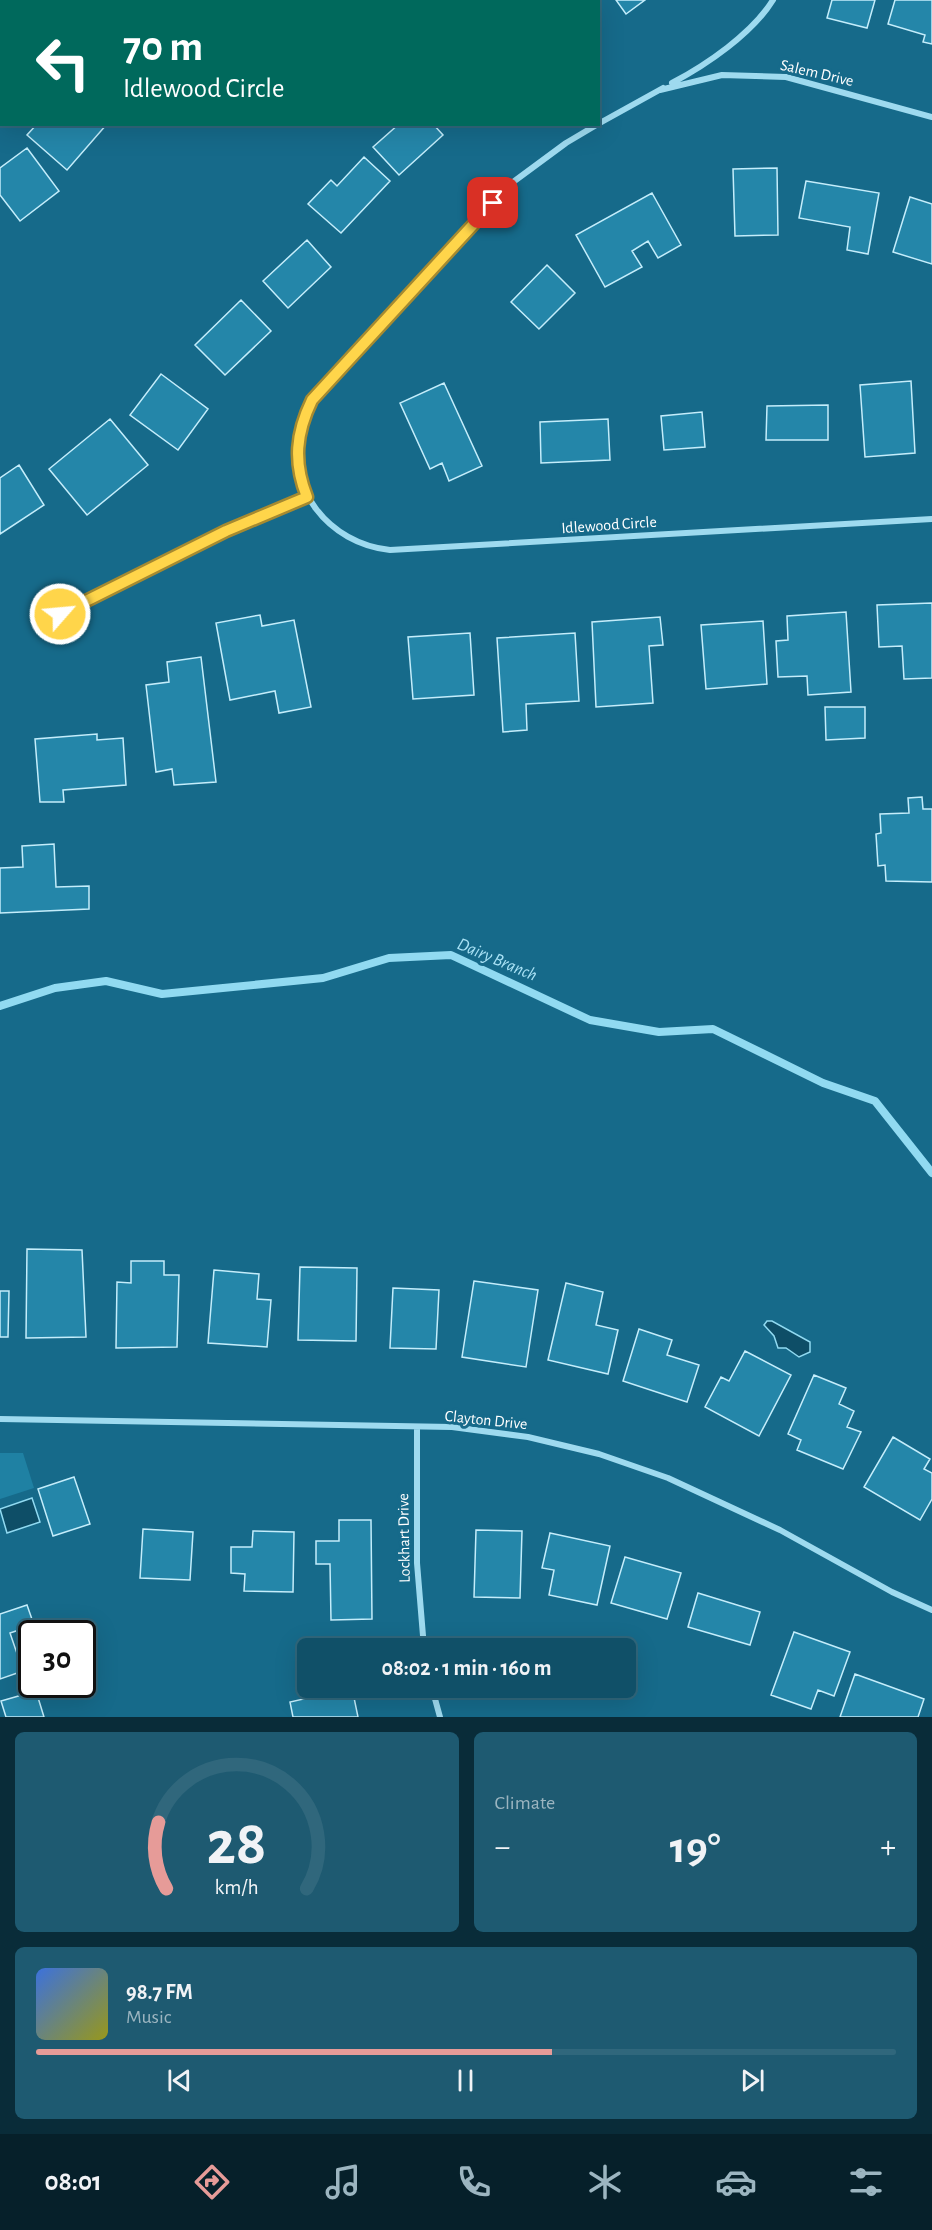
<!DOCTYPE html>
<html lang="en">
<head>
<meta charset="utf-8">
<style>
	:root { --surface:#105068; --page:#1e5a71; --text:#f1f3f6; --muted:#9cb5c0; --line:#30677c; --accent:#e69b98 }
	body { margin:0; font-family:"Alegreya Sans",sans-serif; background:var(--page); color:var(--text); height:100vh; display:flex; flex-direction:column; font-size:22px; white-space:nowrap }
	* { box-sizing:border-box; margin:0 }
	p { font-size:20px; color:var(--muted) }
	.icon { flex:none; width:33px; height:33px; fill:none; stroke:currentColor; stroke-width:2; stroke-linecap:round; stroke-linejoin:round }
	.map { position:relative; height:1717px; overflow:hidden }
	.sheet { display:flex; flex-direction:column; gap:15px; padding:15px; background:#092c39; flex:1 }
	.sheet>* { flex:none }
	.top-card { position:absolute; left:0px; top:0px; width:600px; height:126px; box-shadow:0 6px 24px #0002,0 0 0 2px var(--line); background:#00695c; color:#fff; overflow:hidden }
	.speed { position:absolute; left:18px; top:1620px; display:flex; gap:12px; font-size:30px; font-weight:700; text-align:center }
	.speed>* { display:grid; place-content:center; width:78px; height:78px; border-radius:50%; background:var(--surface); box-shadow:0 6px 24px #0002,0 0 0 2px var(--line); line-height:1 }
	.speed .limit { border:3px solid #111; border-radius:9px; background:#fff; color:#111 }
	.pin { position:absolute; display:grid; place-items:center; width:51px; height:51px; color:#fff; margin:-26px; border-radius:12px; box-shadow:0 3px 9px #0006 }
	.me { position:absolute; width:66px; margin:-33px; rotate:63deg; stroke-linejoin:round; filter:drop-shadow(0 0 4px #0008) }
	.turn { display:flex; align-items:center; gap:21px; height:126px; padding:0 24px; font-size:27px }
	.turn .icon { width:78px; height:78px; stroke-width:2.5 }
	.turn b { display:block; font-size:42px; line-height:51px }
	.big { font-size:45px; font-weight:700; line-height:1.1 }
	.sheet .card { flex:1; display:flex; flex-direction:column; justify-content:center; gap:9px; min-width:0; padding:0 21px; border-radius:9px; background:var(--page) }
	.sheet .dial { align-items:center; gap:0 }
	.dial svg { height:156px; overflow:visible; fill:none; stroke:var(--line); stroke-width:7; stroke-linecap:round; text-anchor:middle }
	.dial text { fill:var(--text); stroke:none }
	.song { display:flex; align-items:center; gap:18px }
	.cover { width:72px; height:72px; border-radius:9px; background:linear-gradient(135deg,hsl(220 70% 55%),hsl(60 70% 35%)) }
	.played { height:6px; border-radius:3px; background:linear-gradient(90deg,var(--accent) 60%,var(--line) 60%) }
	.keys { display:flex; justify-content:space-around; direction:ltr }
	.heat { display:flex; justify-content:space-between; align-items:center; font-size:33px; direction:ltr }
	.sheet .tiles { flex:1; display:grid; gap:15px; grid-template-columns:1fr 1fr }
	.card:last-child { grid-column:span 2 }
	.trip { position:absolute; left:297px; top:1638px; width:339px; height:60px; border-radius:9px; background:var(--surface); box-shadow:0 6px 24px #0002,0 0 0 2px var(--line); font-weight:700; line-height:60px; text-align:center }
	.tabs { display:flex; height:96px; justify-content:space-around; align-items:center; background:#06202a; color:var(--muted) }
	.tabs .icon { width:42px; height:42px }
	.tabs .selected { color:var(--accent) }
	.tabs b { font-size:27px; color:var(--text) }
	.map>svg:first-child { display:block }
	.green { fill:#1f81a3 }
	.water { fill:#0e4e67; stroke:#91daf1; stroke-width:1.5 }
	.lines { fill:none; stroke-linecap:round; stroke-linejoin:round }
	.stream { stroke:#91daf1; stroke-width:8 }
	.building { fill:#2486a9; stroke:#c4edfb; stroke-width:1.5 }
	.street { stroke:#9edaef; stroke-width:6 }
	.route-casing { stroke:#a68a30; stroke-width:15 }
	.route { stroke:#ffd54a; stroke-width:10 }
	.labels { text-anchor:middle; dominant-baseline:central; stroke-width:6; stroke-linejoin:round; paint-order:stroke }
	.street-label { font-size:16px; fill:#fff; stroke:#166a8a }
	.water-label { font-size:18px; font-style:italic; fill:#aae3f6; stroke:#166a8a }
</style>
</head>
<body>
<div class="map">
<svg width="932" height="1717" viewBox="0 0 932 1717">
	<rect width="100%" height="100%" fill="#166a8a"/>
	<path class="green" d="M0,1453H23L34,1488L0,1499Z"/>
	<path class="water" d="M767,1321H772L810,1342V1352L799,1357L786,1348H778L774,1336L764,1325Z
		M32,1498L40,1522L7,1533L0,1509Z"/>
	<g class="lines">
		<path class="stream" d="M0,1006L55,988L106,981L162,994L323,978L389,958L451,955L590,1020L659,1032L713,1029L823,1083L875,1101L932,1173"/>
	</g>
	<path class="building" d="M167,0H229L231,2H168Z
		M616,0H645L626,14Z
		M832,0H875L867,28L827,18Z
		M895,0H932V44L923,42L925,35L888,24Z
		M37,124H107L67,170L27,135Z
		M399,124H433L443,135L399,175L373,147Z
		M27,148L59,191L20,221L0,195V168Z
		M364,157L390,181L341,233L308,204L331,180L337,186Z
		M777,168L778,235L735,236L733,169Z
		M806,181L879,193L868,254L847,250L850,227L799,218Z
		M652,193L681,245L658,258L648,241L632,251L642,267L605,287L576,235Z
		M910,197L932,204V264L893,252Z
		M307,240L331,267L288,308L263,281Z
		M547,265L575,293L539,329L511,302Z
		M241,300L271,331L225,375L195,345Z
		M161,374L208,409L178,450L130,415Z
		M911,381L915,453L865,457L860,385Z
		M444,383L482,466L449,481L442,463L430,469L400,403Z
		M828,405V440H766L767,406Z
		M702,412L705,447L664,450L661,416Z
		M110,419L148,465L87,515L49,469Z
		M608,419L610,460L541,463L540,422Z
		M19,465L44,505L0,534V478Z
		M932,603V678L904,679L902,646L879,647L877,605Z
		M846,612L851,692L808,695L807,676L778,677L776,641L788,640L787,616Z
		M260,615L262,626L294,620L311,707L279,713L275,691L230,700L216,623Z
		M660,617L663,645L649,646L653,703L596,707L592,622Z
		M763,621L767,684L706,689L701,625Z
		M470,633L474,695L413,699L408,637Z
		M575,633L579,701L526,704L527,730L503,732L497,638Z
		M201,657L216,782L174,785L172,769L156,772L146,685L169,682L167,662Z
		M825,707H865V738L826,740Z
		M97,734V740L123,738L126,785L63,790L64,802H40L35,739Z
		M922,797L923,809H932V882L886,881L885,865L878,866L876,834L881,833L880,814L909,813L908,798Z
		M54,844L56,887L89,886V909L0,913V868L23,867L22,846Z
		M27,1249L82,1250L86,1337L26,1338Z
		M131,1261H164V1275H179L177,1347L116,1348L117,1282L131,1283Z
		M300,1267L357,1268L356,1341L298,1340Z
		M214,1270L259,1274L257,1299L271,1300L267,1347L208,1343Z
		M474,1281L538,1290L526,1367L462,1357Z
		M566,1283L603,1292L596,1325L618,1330L608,1374L548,1360Z
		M393,1288L439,1290L436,1349L390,1348Z
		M0,1291H9L8,1337H0Z
		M639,1329L672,1340L667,1355L699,1365L687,1402L623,1381Z
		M745,1351L791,1375L759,1436L705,1407L721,1377L729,1381Z
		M814,1375L846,1388L839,1404L854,1411L847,1427L861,1432L843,1469L797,1450L801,1440L788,1434Z
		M893,1437L930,1459L924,1469L932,1473V1499L920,1520L864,1487Z
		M74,1477L90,1524L53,1536L38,1489Z
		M339,1520H371L372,1619L331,1620L330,1564H316V1541H339Z
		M143,1529L193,1532L190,1580L140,1578Z
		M476,1530L522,1531L520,1598L474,1597Z
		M253,1531L294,1532L293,1592L244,1591L245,1574L231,1573V1547H252Z
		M550,1533L610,1546L597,1605L549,1595L554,1570L542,1568Z
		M625,1557L681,1573L667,1619L611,1603Z
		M698,1593L760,1612L750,1645L688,1627Z
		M27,1605L34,1625L10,1633L23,1671L0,1679V1614Z
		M794,1632L850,1652L834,1696L818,1690L811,1709L771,1695Z
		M855,1674L924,1699L918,1717H840Z
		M308,1677V1688H352L358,1717H293L290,1702L308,1698L304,1678Z
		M36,1691L44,1717H6L1,1701Z"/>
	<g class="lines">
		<path class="street" d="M39,2L41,0
			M0,43L2,42
			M672,83C706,65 752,34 773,0
			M660,90L722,75L786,77L932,117
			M598,124L566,143L509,185L312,400C308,408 303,417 300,425C283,487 329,544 390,550L932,519
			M598,124L663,88
			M60,614L227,531L307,497
			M0,1419L452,1427L528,1437L599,1454L668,1478L780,1530L892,1592L932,1610
			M417,1427V1563L424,1648
			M432,1688L440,1717"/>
	</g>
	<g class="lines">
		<g class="route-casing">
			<path id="route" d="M60,614L226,531L307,497C293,462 296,433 312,400L493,203"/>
		</g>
		<use href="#route" class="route"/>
	</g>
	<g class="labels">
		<g class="street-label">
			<text transform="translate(817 73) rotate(13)">Salem Drive</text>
			<text transform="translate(609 525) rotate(-4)">Idlewood Circle</text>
			<text transform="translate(486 1420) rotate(6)">Clayton Drive</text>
			<text transform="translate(404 1538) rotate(-91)">Lockhart Drive</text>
		</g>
		<g class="water-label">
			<text transform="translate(497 960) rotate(23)">Dairy Branch</text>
		</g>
	</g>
</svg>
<div class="speed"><div class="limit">30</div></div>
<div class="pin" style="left:493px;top:203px;background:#d93025"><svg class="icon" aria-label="arrive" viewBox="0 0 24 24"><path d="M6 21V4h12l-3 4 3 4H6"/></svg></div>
<svg class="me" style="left:60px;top:614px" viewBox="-20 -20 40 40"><circle r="17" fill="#ffd54a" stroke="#fff" stroke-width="3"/><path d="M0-11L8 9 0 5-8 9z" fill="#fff"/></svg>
<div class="trip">08:02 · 1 min · 160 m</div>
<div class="top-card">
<div class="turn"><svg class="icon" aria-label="left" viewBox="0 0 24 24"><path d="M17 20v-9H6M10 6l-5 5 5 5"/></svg><div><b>70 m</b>Idlewood Circle</div></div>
</div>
</div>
<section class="sheet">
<div class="tiles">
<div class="card dial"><svg viewBox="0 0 100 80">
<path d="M14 69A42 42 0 1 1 86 69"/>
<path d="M14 69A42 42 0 0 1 10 35" stroke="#e69b98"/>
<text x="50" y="56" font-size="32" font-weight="700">28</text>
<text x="50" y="72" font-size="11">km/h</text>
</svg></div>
<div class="card"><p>Climate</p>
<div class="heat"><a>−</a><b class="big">19°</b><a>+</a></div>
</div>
<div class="card">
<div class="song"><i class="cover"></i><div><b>98.7 FM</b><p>Music</p></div></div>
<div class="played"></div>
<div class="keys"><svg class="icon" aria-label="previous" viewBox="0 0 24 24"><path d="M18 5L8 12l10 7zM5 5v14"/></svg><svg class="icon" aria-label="pause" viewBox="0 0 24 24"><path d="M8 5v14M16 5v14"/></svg><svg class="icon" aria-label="next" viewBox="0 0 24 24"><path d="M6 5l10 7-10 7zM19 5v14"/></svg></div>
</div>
</div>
</section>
<nav class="tabs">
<b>08:01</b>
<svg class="icon selected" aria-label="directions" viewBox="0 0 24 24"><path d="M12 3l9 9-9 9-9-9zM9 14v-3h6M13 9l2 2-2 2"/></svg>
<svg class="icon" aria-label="music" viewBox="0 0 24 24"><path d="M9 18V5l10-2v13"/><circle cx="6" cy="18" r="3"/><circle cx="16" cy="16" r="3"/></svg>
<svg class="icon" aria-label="phone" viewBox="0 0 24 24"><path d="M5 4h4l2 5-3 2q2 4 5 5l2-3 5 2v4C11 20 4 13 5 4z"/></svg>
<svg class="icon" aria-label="climate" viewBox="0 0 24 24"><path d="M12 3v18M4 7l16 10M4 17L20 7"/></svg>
<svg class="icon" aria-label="car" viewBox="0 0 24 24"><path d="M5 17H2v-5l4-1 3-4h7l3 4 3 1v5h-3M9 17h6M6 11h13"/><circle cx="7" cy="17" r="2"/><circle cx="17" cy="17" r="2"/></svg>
<svg class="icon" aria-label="filters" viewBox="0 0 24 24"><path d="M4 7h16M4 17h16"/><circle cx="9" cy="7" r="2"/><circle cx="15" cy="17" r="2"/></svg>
</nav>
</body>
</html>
